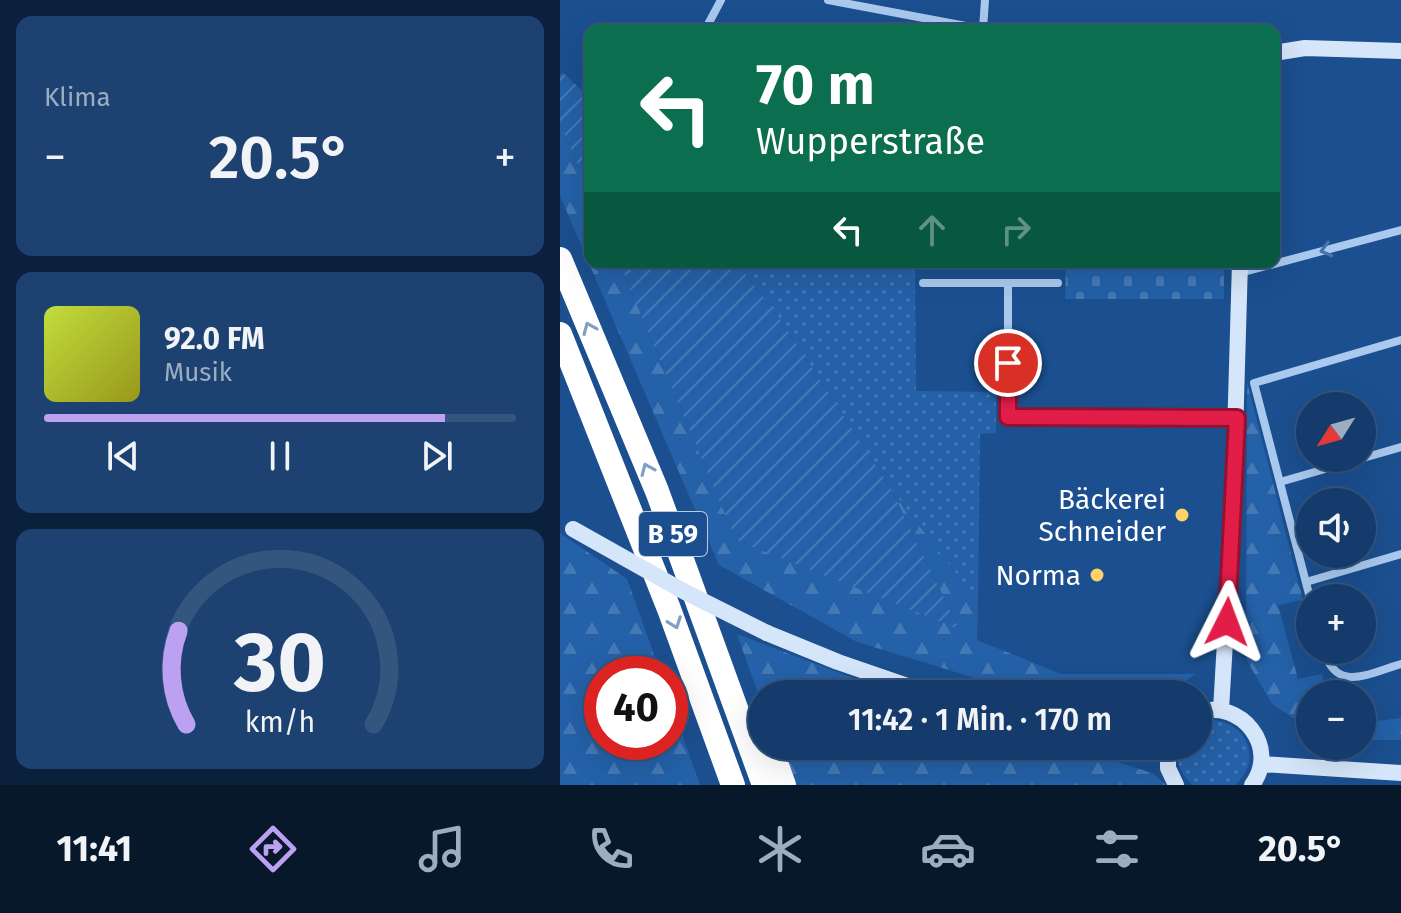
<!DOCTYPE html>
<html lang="de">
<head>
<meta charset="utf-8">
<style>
	:root { --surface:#143b6b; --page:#1d4271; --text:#f1f3f6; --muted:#9dadc1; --line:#33557e; --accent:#bca0f2 }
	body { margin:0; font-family:"Fira Sans",sans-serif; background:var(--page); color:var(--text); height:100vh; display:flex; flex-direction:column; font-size:30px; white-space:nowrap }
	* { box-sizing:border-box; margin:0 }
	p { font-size:26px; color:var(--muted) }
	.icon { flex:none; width:44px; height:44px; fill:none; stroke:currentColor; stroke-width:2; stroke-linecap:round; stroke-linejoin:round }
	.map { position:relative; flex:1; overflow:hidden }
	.panel { display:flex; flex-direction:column; gap:16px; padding:16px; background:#0b203b; width:560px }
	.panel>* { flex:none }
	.hud { position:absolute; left:24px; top:24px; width:696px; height:244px; border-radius:16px; box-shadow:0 8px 32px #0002,0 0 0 2px var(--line); background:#0b6e4f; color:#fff; overflow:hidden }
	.needle { width:52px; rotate:233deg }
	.fabs { position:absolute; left:736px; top:392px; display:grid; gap:16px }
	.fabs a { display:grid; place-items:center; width:80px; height:80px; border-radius:50%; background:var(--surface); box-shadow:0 8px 32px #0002,0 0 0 2px var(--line); font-size:40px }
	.speed { position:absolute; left:24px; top:656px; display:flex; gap:16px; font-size:40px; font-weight:700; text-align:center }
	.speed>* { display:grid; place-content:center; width:104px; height:104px; border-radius:50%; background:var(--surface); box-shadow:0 8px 32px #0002,0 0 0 2px var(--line); line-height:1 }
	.speed .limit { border:12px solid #d22; background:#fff; color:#111 }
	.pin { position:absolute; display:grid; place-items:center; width:68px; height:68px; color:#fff; margin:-34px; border:4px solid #fff; border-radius:50%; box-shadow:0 2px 8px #0007 }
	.me { position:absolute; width:88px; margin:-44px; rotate:3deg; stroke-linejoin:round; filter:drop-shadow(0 0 6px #0008) }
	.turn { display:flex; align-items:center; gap:28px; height:168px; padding:0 40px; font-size:36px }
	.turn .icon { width:104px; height:104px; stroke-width:2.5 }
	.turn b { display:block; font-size:56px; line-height:68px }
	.lanes { display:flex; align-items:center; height:76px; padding:0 40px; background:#0003; justify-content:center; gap:40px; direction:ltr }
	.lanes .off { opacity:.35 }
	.big { font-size:60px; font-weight:600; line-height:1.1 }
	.panel .card { flex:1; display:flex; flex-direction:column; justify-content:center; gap:12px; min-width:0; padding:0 28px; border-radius:16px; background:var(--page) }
	.panel .dial { align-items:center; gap:0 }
	.dial svg { height:208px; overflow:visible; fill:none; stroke:var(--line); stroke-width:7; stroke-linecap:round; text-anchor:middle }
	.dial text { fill:var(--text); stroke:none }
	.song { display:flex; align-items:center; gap:24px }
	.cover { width:96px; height:96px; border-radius:12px; background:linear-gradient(135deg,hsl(70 70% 55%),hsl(60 70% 35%)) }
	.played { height:8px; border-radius:4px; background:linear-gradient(90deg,var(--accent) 85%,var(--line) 85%) }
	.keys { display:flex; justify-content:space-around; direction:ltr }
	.heat { display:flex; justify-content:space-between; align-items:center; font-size:44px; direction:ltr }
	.trip { position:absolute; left:188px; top:680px; width:464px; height:80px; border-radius:40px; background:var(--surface); box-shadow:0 8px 32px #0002,0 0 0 2px var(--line); font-weight:600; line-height:80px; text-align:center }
	.menu { display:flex; height:128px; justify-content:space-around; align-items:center; background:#08182b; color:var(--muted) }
	.menu .icon { width:56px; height:56px }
	.menu .selected { color:var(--accent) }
	.menu b { font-size:36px; color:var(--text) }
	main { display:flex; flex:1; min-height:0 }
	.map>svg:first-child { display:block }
	.grass { fill:url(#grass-dots) }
	.forest { fill:url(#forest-firs) }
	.cemetery { fill:url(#cemetery-stones) }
	.garden { fill:url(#garden-furrows) }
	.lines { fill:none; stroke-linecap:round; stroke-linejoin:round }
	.street { stroke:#a9c9ee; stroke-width:8 }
	.secondary { stroke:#d6e6fa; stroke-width:16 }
	.highway { stroke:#fff; stroke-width:24 }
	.secondary-bridge { stroke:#d6e6fa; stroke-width:16 }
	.oneway { stroke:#4674ac }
	.oneway2 { stroke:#829ec1 }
	.route-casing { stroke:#92132f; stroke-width:20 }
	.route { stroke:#e11d48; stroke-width:14 }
	.poi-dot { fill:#ffd166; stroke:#1b4f8f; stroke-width:3 }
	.labels { text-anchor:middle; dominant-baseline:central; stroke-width:8; stroke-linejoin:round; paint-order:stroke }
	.shield { fill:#1b4f8f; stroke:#bbcadd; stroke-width:2 }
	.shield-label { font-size:26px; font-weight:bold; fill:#fff }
	.poi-label { font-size:28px; fill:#fff; stroke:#1b4f8f; text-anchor:end }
</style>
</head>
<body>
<main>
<section class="panel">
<div class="card"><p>Klima</p>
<div class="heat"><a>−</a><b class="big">20.5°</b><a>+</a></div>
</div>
<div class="card">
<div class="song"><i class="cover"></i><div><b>92.0 FM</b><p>Musik</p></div></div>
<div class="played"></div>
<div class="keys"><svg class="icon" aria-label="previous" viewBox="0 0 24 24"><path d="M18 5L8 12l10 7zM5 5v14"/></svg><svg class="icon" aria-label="pause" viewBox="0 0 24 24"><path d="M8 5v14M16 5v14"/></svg><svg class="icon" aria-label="next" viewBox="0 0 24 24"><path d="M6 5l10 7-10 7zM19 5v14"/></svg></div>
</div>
<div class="card dial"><svg viewBox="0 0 100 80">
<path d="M14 69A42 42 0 1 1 86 69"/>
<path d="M14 69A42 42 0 0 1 11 33" stroke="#bca0f2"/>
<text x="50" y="56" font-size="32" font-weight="700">30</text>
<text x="50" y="72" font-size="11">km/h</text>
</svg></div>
</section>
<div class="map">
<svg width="841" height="785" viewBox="0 0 841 785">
	<defs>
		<pattern id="grass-dots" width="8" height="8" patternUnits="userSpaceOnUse" patternTransform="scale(2)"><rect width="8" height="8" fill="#2461a8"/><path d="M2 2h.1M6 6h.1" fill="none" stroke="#4579b5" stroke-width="1.8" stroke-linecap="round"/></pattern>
		<pattern id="forest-firs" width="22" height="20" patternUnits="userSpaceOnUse" patternTransform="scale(2)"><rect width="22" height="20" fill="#2461a8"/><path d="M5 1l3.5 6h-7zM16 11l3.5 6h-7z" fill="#4579b5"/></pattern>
		<pattern id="cemetery-stones" width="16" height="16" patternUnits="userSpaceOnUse" patternTransform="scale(2)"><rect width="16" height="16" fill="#2461a8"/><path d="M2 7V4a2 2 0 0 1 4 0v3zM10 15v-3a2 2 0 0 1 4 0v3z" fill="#4579b5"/></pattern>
		<pattern id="garden-furrows" width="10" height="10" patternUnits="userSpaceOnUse" patternTransform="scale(2)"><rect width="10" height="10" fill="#2461a8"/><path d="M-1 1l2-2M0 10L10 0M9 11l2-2" fill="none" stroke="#4579b5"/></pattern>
	</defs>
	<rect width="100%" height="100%" fill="#1b4f8f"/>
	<path class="grass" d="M176,262H355L356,391L436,392V433L420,434L418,602L331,489L223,323Z
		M649,720C686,720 704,760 675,785H633C620,774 616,762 619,746H638V723Z"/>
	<path class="forest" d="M0,123L30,194V262H59L176,540L398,627L331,489L418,602L417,640L501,674H635L607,694H508L415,678L297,642L159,565L0,196Z
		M687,382L743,600L718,605L738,679L762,674L767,694H750V729L712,704L686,659Z
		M0,533L67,579L101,674H42V742H110V700L140,785H0Z
		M177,634L335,694H202V705Z
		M841,718V740H802V723Z
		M216,746H507L592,773L606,785H230Z"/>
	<path class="cemetery" d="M506,262H664V299H505Z"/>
	<path class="garden" d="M3,73L30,98V194L0,123V75Z
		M59,262H176L223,323L331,489L399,629L176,540Z"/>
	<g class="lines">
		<path class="street" d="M268,0L427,30
			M423,29L425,0
			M145,30L161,0
			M680,273L841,230
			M363,283H448V417L676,418
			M448,283H498
			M720,482L841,447
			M746,582L841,554
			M750,598L694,383L841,340
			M764,650C776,694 809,673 841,664"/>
		<path class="secondary" d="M714,53L745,48L841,51
			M207,633L278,662L371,694
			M661,710L673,504L680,262
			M638,712C681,699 720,747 692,785
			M586,746L607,750
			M608,746V768L616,785
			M701,764L841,773"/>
		<path class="highway" d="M0,259L97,491L204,785
			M0,334L109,609L173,785
			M210,746L224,785"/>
		<path class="secondary-bridge" d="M13,529L125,592L207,633"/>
	</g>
	<defs><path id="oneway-chevron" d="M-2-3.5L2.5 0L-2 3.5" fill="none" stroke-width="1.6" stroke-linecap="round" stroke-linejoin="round" transform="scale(2)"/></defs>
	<use class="oneway" href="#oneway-chevron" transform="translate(766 250) rotate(165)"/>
	<g class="oneway2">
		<use href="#oneway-chevron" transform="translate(29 328) rotate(-113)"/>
		<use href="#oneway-chevron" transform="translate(87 469) rotate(-113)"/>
		<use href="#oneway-chevron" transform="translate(115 623) rotate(70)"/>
	</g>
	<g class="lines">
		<g class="route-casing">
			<path id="route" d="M448,363V417L677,418L667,622"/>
		</g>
		<use href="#route" class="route"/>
	</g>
	<g class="poi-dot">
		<circle cx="622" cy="515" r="8"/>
		<circle cx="537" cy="575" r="8"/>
	</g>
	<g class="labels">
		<rect class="shield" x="79" y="512" width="68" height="44" rx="6"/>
		<g class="shield-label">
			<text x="113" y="534">B 59</text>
		</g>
		<g class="poi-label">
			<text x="606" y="499">Bäckerei<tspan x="606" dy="32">Schneider</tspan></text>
			<text x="521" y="575">Norma</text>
		</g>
	</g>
</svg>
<div class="fabs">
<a><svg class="needle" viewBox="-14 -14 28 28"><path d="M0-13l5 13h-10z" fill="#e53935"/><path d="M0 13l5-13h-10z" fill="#9dadc1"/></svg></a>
<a><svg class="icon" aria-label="sound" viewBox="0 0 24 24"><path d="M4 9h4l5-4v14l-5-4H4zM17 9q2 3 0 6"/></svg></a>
<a>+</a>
<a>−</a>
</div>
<div class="speed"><div class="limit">40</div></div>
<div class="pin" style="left:448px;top:363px;background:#d93025"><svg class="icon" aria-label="arrive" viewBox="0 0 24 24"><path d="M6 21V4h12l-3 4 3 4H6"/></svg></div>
<svg class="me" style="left:667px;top:622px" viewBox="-20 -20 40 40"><path d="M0-17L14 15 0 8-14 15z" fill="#e11d48" stroke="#fff" stroke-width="4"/></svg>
<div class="trip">11:42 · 1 Min. · 170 m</div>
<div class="hud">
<div class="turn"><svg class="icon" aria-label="left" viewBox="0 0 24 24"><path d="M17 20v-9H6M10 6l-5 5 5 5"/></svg><div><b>70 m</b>Wupperstraße</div></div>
<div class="lanes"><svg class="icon" aria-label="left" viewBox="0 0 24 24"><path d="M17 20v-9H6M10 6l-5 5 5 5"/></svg><svg class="icon off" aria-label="ahead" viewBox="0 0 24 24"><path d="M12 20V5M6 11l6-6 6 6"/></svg><svg class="icon off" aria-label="right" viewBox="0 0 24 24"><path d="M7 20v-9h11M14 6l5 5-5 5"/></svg></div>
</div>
</div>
</main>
<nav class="menu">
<b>11:41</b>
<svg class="icon selected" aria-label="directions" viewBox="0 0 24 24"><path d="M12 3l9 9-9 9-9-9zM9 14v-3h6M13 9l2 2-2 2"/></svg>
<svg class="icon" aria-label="music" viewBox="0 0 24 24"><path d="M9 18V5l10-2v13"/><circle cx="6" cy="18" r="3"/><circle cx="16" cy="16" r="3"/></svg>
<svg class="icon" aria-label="phone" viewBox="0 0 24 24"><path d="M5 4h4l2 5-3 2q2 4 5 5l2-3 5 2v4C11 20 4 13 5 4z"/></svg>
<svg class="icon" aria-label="climate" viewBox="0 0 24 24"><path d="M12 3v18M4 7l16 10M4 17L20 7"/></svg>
<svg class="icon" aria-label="car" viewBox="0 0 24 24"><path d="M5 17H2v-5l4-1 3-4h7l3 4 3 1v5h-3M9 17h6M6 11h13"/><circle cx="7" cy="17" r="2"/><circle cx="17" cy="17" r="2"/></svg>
<svg class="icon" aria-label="filters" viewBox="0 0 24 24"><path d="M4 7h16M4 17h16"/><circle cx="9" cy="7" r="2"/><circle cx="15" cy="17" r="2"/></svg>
<b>20.5°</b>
</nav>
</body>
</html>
